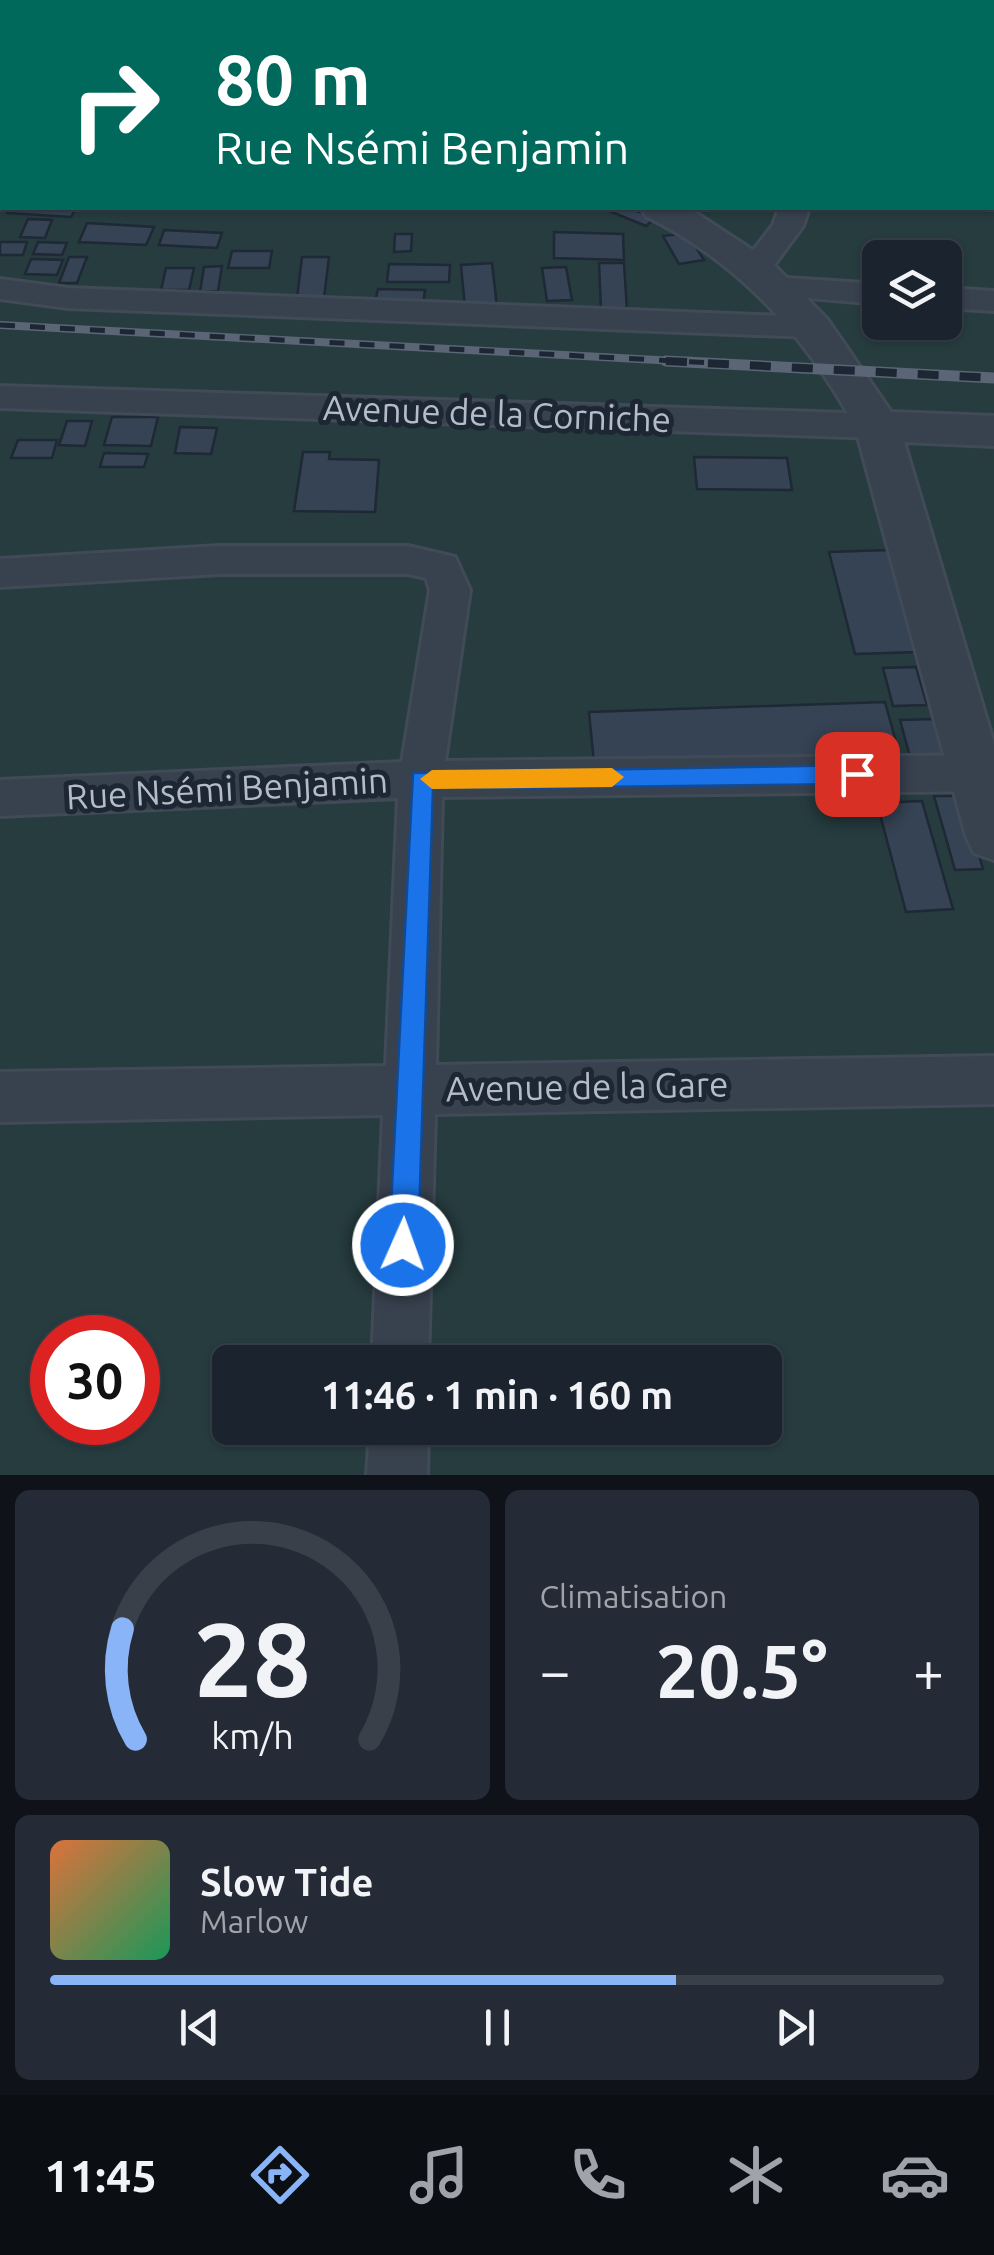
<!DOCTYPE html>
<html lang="fr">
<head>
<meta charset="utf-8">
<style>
	:root { --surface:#1b232e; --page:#242b36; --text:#f1f3f6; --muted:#a0a4aa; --line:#39404a; --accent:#8ab4f8 }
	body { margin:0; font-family:Ubuntu,sans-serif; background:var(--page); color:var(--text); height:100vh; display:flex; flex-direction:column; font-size:38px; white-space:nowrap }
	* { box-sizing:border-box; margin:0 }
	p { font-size:32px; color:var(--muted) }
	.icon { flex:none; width:55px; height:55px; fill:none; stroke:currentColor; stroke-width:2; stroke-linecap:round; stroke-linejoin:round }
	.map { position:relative; height:1475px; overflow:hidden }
	.sheet { display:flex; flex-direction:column; gap:15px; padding:15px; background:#0f1319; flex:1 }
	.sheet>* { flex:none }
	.guide { position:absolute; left:0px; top:0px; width:995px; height:210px; box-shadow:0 2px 8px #0004,0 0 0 2px var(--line); background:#00695c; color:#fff; overflow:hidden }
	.buttons { position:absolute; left:862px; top:240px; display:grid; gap:20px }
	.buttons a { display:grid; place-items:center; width:100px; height:100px; border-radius:15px; background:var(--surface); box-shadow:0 2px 8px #0004,0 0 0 2px var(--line); font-size:50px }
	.speed { position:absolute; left:30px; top:1315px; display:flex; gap:20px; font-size:50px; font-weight:700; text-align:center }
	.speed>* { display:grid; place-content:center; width:130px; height:130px; border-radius:50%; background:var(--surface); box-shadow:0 2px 8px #0004,0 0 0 2px var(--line); line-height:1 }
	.speed .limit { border:15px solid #d22; background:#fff; color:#111 }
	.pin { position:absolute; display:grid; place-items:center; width:85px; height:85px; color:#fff; margin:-42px; border-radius:20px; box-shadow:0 5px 15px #0006 }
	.me { position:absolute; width:110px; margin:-55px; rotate:2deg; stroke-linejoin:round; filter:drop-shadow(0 0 8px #0008) }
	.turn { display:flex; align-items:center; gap:35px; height:210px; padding:0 50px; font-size:45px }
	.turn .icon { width:130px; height:130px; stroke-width:2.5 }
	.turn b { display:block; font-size:70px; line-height:85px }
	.big { font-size:75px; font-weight:700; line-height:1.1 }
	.sheet .card { flex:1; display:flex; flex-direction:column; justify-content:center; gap:15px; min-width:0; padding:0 35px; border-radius:15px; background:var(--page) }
	.sheet .dial { align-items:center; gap:0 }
	.dial svg { height:260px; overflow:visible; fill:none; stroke:var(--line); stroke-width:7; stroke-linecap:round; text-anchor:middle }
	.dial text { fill:var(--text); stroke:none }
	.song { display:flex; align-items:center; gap:30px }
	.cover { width:120px; height:120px; border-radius:15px; background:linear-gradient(135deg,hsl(20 70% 55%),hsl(150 70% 35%)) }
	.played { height:10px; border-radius:5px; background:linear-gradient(90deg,var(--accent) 70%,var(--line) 70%) }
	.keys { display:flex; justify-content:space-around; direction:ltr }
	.heat { display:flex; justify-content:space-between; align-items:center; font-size:55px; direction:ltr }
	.sheet .tiles { flex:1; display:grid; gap:15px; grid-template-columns:1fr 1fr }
	.card:last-child { grid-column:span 2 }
	.trip { position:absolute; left:212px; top:1345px; width:570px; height:100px; border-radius:15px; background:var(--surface); box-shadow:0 2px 8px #0004,0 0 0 2px var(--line); font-weight:700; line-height:100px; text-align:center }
	.dock { display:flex; height:160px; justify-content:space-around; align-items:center; background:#0b0e12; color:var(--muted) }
	.dock .icon { width:70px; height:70px }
	.dock .active { color:var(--accent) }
	.dock b { font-size:45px; color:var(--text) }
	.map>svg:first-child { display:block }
	.green { fill:#263c3f; fill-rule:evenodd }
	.building { fill:#364354; stroke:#1f2835; stroke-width:2.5 }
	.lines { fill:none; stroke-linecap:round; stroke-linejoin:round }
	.minor-casing { stroke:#414a57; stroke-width:6 }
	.tertiary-casing { stroke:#414a57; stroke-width:6 }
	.minor { fill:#38414e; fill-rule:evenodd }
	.tertiary { fill:#38414e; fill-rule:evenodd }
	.rail-far1-casing { stroke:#5a6575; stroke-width:8 }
	.rail-casing { stroke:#5a6575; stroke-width:11 }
	.rail-far1 { stroke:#1d2633; stroke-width:5; stroke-dasharray:15; stroke-linecap:butt }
	.rail { stroke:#1d2633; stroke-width:8; stroke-dasharray:21; stroke-linecap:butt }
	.route { fill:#1a73e8; stroke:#114b97; stroke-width:2.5 }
	.slow { fill:#f59e0b }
	.labels { text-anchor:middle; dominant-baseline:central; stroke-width:10; stroke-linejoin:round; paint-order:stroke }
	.street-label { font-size:35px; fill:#b4bcc9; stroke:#1d2633 }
</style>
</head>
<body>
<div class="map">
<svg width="994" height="1475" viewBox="0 0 994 1475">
	<rect width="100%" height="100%" fill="#242f3e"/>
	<path class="green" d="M0,0H994V1475H0ZM2,2H992V208H2ZM880,258H945V322H880ZM52,1338H138V1422H52ZM230,1362H765V1428H230Z"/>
	<path class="building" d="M12,208H76L71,217L8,213Z
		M602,208H630L655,218L646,226Z
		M28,219L52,220L45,238L20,237Z
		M87,223L154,227L146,245L79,242Z
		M164,230L222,233L217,248L159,245Z
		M554,232L623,234L624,260L554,258Z
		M687,233L704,260L679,264L663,236Z
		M395,234H412L411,251L394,252Z
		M0,242H27L23,255H0Z
		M38,242L67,243L62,255L33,254Z
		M232,251H272L269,268H228Z
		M69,257H87L77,283H59Z
		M302,257H329L324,298H297Z
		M31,259L63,260L57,275L25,274Z
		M492,263L497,307L465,308L461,265Z
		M599,263H624L627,311L601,310Z
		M389,264L450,265L449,282H387Z
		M222,266L218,291L200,292L204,267Z
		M566,267L572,300L547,301L542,268Z
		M166,268H194L189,290H161Z
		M378,289L425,290L423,304L375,302Z
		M112,417H158L151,446L104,445Z
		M67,421H92L85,446L59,445Z
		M180,427L217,428L211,454L175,453Z
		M18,440H57L52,458H11Z
		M303,452H330L329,459L379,460L375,512L294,511Z
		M104,453L148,454L144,467H100Z
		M694,457L787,458L792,490L697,489Z
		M888,550L918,652L855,654L829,552Z
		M916,667L927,705L893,706L883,668Z
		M885,702L899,753L594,763L589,712Z
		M933,719L943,756L910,757L900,720Z
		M934,796H961L983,869L955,870Z
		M922,801L953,909L906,912L877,803Z"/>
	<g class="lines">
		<g class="minor-casing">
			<path id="minor" d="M329,0H355V2H330Z
				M741,0H767V2H742Z
				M903,0H929V2H904Z
				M994,74V93H992V74Z
				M779,208H809L803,226L766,276H744L739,269L773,225Z
				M772,277L880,284V304L761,294L756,287Z
				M0,279L68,288L811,317L823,320L828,327L823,334L811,337L68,308L0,299Z
				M945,288L994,291V311L945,308Z
				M0,386L877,414L890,418L895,426L890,434L877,438L0,408Z
				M219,546H408L455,557L470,590L445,761L994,755V791L442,797L436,1065L994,1056V1104L435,1114L428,1362H372L383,1115L0,1122V1072L386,1066L398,798L0,816V780L402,762L430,590L426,578L408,574H219L0,587V559Z
				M370,1428H428L427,1475H367Z"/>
		</g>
		<g class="tertiary-casing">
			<path id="tertiary" d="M132,0H169L171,2H134Z
				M641,208H688L771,262L827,319L891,412L994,416V446L904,442L994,744V860L974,853L966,836L855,426C805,335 740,263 646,216Z"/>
		</g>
		<use href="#minor" class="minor"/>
		<use href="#tertiary" class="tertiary"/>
		<g class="rail-far1-casing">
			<path id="rail-far1" d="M0,325L713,363"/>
		</g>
		<g class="rail-casing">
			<path id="rail" d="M666,361L994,378"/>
		</g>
		<use href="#rail-far1" class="rail-far1"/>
		<use href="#rail" class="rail"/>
	</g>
	<path class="route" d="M857,765L869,774L857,784L433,789L418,1245L413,1255L403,1259L393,1255L389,1245L413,773Z"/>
	<path class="slow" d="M612,768L624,777L612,787L432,789L420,779L432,770Z"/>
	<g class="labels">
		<g class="street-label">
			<text transform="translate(497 413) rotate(2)">Avenue de la Corniche</text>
			<text transform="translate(227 788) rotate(-3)">Rue Nsémi Benjamin</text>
			<text transform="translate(587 1086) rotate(-1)">Avenue de la Gare</text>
		</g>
	</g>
</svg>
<div class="buttons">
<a><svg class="icon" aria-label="layers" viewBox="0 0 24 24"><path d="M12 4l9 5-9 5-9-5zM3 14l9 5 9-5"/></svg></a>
</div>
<div class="speed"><div class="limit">30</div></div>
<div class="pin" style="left:857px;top:774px;background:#d93025"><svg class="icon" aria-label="arrive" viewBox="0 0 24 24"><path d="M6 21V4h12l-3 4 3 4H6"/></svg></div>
<svg class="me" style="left:403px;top:1245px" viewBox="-20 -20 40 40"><circle r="17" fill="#1a73e8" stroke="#fff" stroke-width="3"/><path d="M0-11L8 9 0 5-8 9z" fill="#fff"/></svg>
<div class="trip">11:46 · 1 min · 160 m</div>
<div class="guide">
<div class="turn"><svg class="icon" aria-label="right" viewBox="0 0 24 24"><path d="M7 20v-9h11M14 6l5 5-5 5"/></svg><div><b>80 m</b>Rue Nsémi Benjamin</div></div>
</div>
</div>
<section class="sheet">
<div class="tiles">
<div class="card dial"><svg viewBox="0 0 100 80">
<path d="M14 69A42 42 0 1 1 86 69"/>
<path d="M14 69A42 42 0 0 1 10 35" stroke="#8ab4f8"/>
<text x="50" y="56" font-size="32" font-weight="700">28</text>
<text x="50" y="72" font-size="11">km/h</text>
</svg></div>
<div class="card"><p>Climatisation</p>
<div class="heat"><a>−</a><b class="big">20.5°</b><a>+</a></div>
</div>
<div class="card">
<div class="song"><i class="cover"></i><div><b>Slow Tide</b><p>Marlow</p></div></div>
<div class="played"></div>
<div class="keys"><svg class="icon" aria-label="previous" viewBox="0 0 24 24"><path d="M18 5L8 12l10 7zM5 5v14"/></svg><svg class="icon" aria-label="pause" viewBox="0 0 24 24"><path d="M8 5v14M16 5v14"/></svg><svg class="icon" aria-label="next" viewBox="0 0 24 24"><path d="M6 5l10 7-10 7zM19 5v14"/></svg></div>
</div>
</div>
</section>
<nav class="dock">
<b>11:45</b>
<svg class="icon active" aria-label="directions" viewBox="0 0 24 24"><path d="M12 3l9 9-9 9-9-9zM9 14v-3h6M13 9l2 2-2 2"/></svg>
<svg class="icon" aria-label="music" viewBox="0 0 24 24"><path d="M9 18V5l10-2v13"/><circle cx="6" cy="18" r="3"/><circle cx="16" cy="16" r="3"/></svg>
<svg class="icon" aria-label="phone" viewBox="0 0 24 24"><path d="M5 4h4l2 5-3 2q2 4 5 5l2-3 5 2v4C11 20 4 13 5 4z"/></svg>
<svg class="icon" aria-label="climate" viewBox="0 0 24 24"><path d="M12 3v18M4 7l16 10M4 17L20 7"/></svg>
<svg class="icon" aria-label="car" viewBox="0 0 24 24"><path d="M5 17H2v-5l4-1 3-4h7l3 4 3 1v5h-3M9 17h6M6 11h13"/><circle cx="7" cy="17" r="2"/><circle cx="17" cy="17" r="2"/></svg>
</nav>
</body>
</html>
